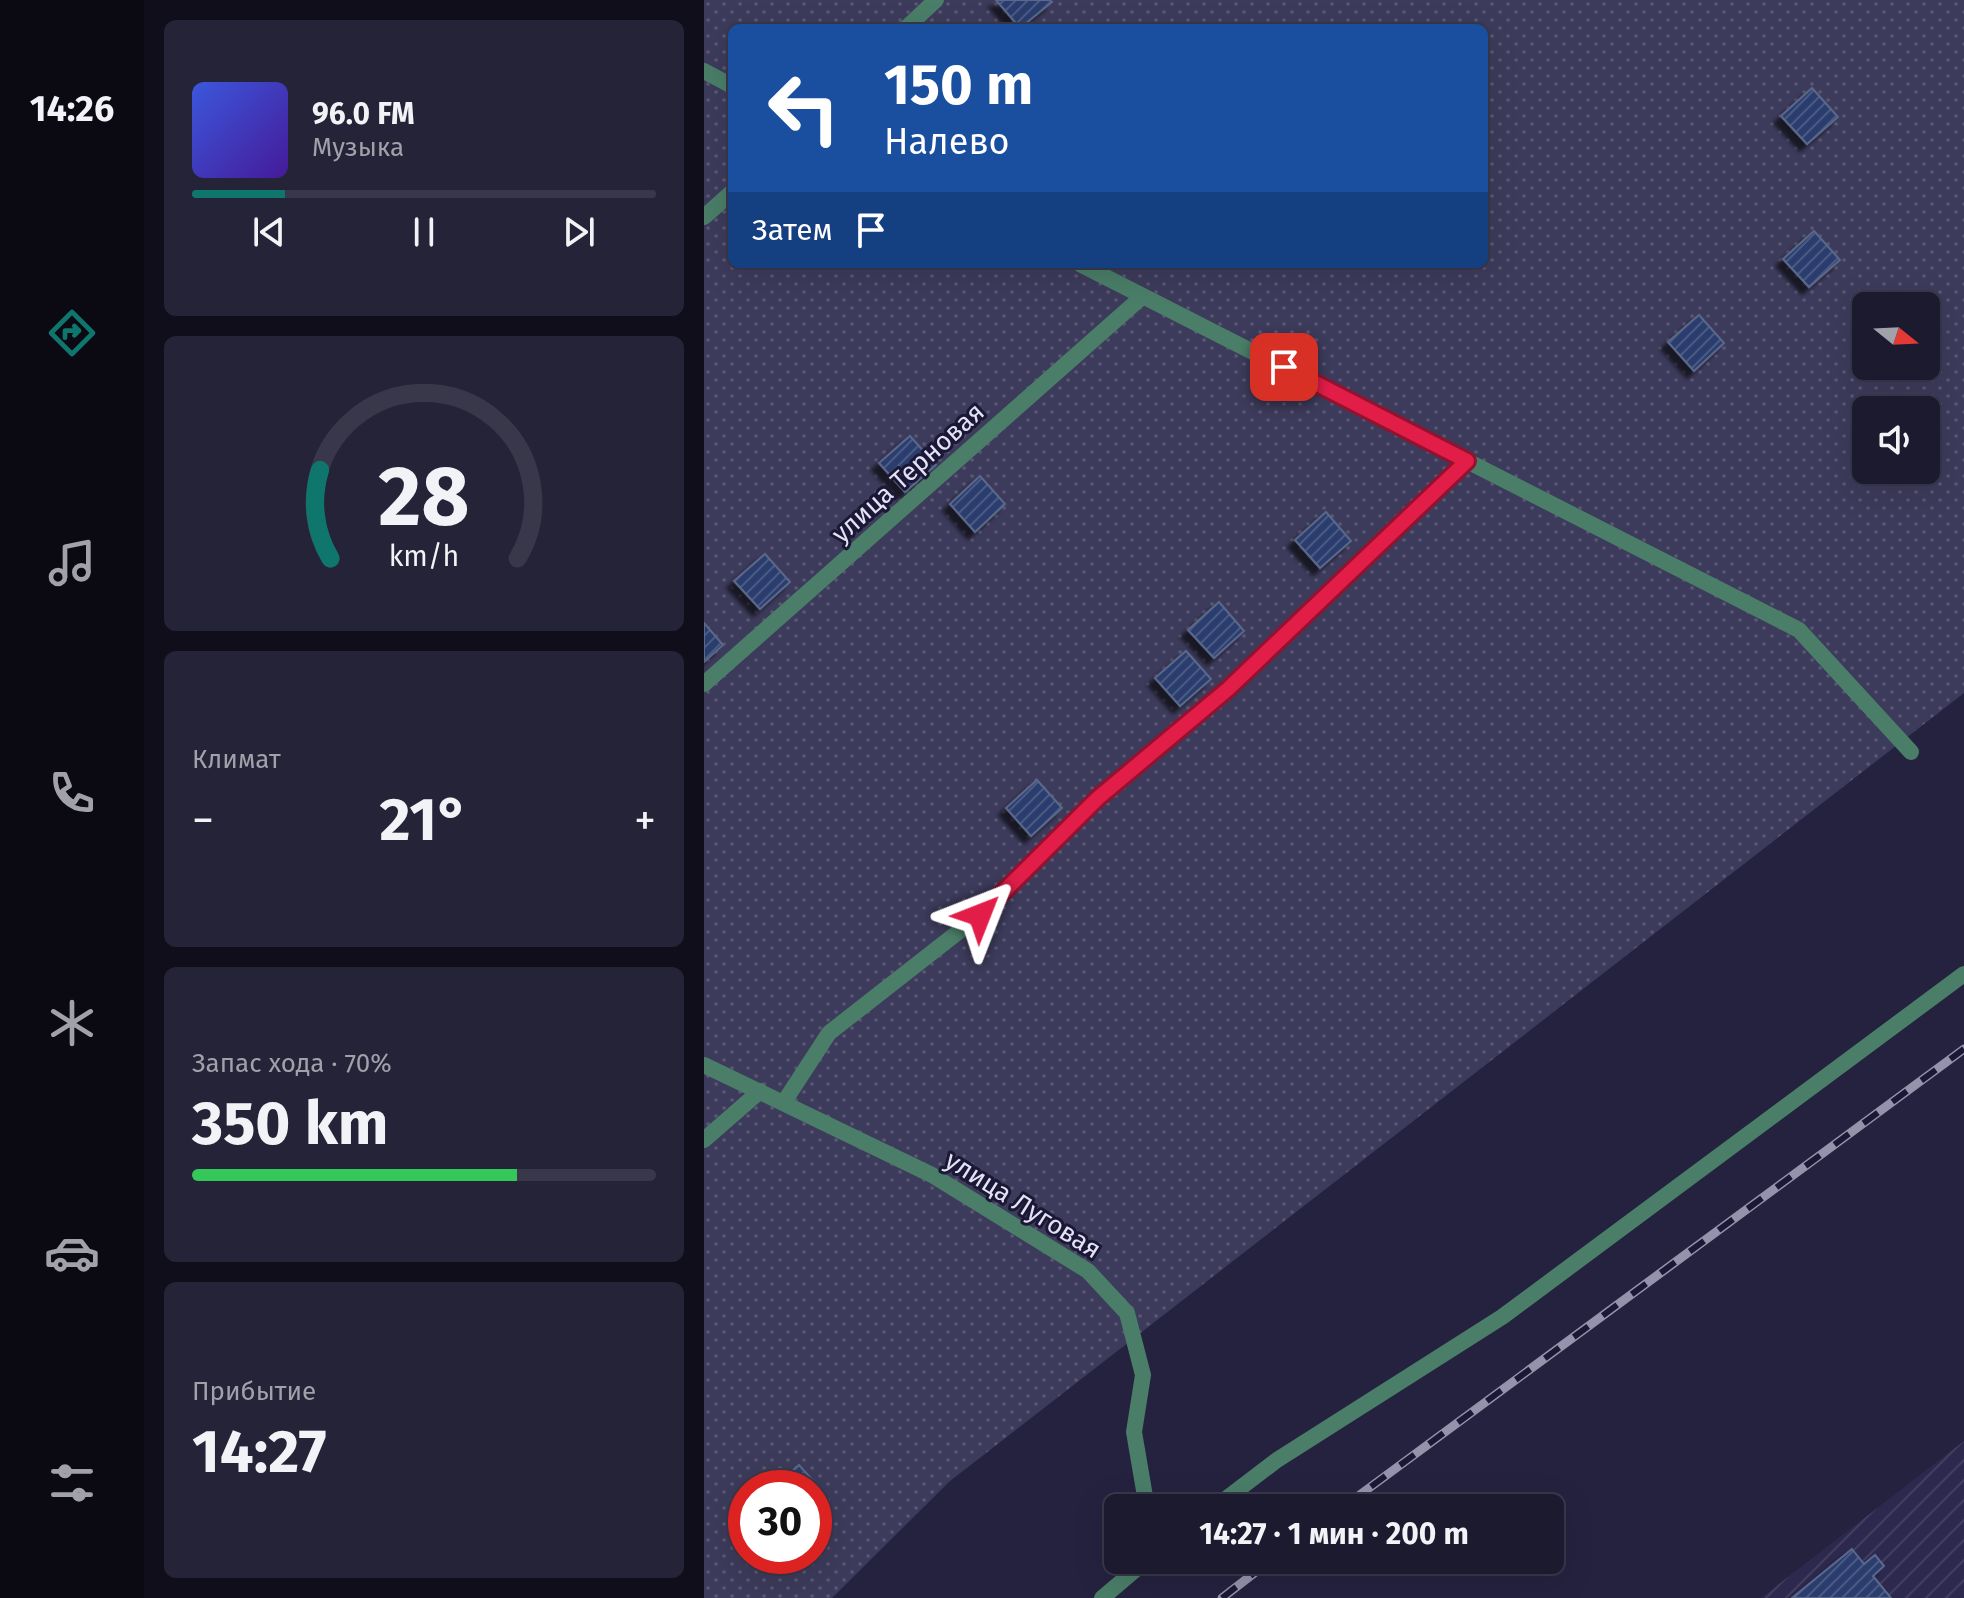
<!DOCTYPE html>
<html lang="ru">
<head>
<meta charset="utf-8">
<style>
	:root { --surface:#1b1a2f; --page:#242337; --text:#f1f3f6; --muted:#a0a1aa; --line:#39384b; --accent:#0f766e }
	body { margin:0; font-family:"Fira Sans",sans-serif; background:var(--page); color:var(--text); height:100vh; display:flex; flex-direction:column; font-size:30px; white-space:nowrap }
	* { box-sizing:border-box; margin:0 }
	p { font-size:26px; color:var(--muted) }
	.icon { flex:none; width:44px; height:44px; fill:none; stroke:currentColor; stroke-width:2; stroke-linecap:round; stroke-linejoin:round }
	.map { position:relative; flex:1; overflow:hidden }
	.sheet { display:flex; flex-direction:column; gap:20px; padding:20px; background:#0f0e1a; width:560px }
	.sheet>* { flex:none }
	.banner { position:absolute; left:24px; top:24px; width:760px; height:244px; border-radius:12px; box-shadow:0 8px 32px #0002,0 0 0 2px var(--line); background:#1a4fa0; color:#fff; overflow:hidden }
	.needle { width:52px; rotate:108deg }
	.buttons { position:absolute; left:1148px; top:292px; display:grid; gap:16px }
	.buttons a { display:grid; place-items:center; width:88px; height:88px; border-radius:12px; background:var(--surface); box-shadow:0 8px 32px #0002,0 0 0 2px var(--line); font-size:40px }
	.speed { position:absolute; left:24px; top:1470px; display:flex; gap:16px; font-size:40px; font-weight:700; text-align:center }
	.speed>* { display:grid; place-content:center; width:104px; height:104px; border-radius:50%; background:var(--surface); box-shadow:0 8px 32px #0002,0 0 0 2px var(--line); line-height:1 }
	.speed .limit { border:12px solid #d22; background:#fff; color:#111 }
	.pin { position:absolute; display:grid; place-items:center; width:68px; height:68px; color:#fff; margin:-34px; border-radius:16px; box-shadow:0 4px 12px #0006 }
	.me { position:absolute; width:88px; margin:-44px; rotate:45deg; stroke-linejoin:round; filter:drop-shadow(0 0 6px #0008) }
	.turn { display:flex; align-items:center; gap:28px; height:168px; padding:0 24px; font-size:36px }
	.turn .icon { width:104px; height:104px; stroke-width:2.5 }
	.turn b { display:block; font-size:56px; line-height:68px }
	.then { display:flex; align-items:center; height:76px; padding:0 24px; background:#0003; gap:16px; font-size:30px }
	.big { font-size:60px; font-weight:700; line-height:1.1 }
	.sheet .widget { flex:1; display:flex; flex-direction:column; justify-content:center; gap:12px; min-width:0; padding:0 28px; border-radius:12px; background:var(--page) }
	.sheet .dial { align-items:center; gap:0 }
	.dial svg { height:208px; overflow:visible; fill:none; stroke:var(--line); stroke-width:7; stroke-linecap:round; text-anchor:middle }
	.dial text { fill:var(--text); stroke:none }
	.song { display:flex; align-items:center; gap:24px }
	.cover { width:96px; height:96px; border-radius:12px; background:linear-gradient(135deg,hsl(230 70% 55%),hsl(260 70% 35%)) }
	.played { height:8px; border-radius:4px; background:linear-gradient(90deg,var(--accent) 20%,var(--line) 20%) }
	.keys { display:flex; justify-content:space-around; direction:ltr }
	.heat { display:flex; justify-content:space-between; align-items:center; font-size:44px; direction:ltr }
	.charge { height:12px; border-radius:6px; background:linear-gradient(90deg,#34c759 70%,var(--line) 0) }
	.trip { position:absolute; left:400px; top:1494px; width:460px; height:80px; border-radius:12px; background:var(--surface); box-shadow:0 8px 32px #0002,0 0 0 2px var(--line); font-weight:700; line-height:80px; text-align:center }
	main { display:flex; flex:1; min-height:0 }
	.tabs { display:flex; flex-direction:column; width:144px; justify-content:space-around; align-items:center; background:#0b0a13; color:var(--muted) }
	.tabs .icon { width:56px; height:56px }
	.tabs .selected { color:var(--accent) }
	.tabs b { font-size:36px; color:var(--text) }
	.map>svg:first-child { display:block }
	.industrial { fill:url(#industrial-furrows) }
	.park { fill:url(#park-dots); fill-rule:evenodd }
	.building { fill:url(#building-hatch); stroke:#5a6889; stroke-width:2; filter:url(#shadow) }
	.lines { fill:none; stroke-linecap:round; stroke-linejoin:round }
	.street { stroke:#4a7e68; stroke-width:16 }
	.rail-casing { stroke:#9593ac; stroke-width:9 }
	.rail { stroke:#1b1835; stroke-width:6; stroke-dasharray:18; stroke-linecap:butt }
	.route-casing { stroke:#92132f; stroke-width:20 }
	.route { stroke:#e11d48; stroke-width:14 }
	.labels { text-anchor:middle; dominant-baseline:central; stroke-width:6; stroke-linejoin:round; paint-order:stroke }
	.street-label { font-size:26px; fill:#e3e2f7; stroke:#1b1835 }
</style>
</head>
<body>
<main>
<nav class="tabs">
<b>14:26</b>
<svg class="icon selected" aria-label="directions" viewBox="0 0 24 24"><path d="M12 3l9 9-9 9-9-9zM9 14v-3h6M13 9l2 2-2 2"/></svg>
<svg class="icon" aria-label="music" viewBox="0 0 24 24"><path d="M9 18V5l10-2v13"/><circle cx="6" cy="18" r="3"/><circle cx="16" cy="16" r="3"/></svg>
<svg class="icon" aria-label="phone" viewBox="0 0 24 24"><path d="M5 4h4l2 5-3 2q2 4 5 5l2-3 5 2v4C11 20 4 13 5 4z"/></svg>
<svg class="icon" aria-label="climate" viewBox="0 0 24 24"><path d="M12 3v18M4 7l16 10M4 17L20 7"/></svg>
<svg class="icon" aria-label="car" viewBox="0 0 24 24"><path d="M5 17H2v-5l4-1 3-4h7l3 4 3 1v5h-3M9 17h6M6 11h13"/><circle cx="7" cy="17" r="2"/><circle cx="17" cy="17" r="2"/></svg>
<svg class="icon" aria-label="filters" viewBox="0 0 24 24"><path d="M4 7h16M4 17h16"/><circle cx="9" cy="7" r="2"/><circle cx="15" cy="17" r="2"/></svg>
</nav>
<section class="sheet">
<div class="widget">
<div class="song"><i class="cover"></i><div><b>96.0 FM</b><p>Музыка</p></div></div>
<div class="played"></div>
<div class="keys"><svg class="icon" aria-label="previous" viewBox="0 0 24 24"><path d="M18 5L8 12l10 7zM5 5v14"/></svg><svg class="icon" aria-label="pause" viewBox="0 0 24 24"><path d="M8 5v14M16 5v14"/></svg><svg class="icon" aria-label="next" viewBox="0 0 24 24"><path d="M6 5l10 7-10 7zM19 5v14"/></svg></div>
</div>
<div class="widget dial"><svg viewBox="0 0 100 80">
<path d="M14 69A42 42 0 1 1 86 69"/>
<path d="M14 69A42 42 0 0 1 10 35" stroke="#0f766e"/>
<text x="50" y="56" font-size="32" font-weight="700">28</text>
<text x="50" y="72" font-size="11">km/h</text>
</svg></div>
<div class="widget"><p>Климат</p>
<div class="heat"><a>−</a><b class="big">21°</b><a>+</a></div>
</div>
<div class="widget"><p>Запас хода · 70%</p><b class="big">350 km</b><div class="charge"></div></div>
<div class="widget"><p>Прибытие</p><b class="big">14:27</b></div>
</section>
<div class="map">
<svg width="1260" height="1598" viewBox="0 0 1260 1598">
	<defs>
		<pattern id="industrial-furrows" width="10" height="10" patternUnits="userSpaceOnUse" patternTransform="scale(2)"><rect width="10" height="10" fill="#2d294e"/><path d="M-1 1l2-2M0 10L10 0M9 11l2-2" fill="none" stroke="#413e60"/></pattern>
		<pattern id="park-dots" width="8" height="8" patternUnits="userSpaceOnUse" patternTransform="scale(2)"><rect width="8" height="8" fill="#3d3b5b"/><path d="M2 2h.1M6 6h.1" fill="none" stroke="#595773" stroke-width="1.8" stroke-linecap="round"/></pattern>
		<pattern id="building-hatch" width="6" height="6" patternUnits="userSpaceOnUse" patternTransform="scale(2)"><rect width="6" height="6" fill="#2b3e6e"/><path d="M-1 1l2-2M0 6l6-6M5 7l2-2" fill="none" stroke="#4a5a83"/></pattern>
		<filter id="shadow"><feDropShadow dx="-7" dy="7" stdDeviation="2" flood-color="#0009"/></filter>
	</defs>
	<rect width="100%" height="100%" fill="#24223f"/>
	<path class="industrial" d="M1260,1441V1598H1057Z"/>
	<path class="park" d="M0,0H1260V693L246,1481L128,1598H0ZM28,28H780V264H28ZM1162,306H1222V366H1162ZM1162,410H1222V470H1162ZM42,1488H110V1556H42Z"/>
	<path class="building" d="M292,0H346L348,2L316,28Z
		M1108,88L1134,117L1103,144L1077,116Z
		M1110,231L1136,260L1105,287L1079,259Z
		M995,315L1020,343L990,371L964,342Z
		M206,436L232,465L201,492L175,463Z
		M276,476L301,504L271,532L246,504Z
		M622,512L647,541L616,568L591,540Z
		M61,554L86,582L56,609L30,581Z
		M515,602L540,631L510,658L484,630Z
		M0,623L19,645L0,662Z
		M482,651L507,679L476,706L451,678Z
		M333,780L358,808L327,836L302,808Z
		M95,1465L120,1493L110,1502V1488H69Z
		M1148,1549L1160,1564L1171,1555L1180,1566L1169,1576L1187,1598H1088Z"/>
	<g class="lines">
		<path class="street" d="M202,28L232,0
			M0,71L28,86
			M0,217L28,192
			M376,264L1095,630L1207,752
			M0,684L439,296
			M0,1065L228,1175L384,1271L423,1313L439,1375L430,1432L443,1508
			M80,1102L125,1033L276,915L394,798L524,689L763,461
			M0,1140L56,1091
			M510,1508L573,1460L798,1317L1260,974
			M398,1598L443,1560"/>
		<g class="rail-casing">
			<path id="rail" d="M638,1508L1260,1049
				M518,1598L567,1560"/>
		</g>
		<use href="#rail" class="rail"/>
	</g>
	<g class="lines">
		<g class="route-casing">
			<path id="route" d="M276,915L394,798L524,689L763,461L580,367"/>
		</g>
		<use href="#route" class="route"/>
	</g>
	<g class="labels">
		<g class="street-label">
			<text transform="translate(204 473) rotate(-42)">улица Терновая</text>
			<text transform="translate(319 1205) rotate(32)">улица Луговая</text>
		</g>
	</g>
</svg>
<div class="buttons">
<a><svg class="needle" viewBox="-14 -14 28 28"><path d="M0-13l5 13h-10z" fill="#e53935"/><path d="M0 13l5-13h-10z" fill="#a0a1aa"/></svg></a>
<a><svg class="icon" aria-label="sound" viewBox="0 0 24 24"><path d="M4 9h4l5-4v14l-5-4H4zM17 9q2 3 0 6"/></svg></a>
</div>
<div class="speed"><div class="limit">30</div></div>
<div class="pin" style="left:580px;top:367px;background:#d93025"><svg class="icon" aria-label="arrive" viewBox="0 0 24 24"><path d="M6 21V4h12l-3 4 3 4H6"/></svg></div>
<svg class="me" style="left:276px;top:915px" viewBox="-20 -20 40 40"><path d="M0-17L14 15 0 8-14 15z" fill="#e11d48" stroke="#fff" stroke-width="4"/></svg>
<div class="trip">14:27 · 1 мин · 200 m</div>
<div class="banner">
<div class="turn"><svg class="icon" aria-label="left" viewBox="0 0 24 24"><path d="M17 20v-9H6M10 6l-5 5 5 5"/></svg><div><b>150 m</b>Налево</div></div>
<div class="then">Затем<svg class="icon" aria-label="arrive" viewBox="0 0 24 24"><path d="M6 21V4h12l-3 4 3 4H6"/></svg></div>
</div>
</div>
</main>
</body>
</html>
